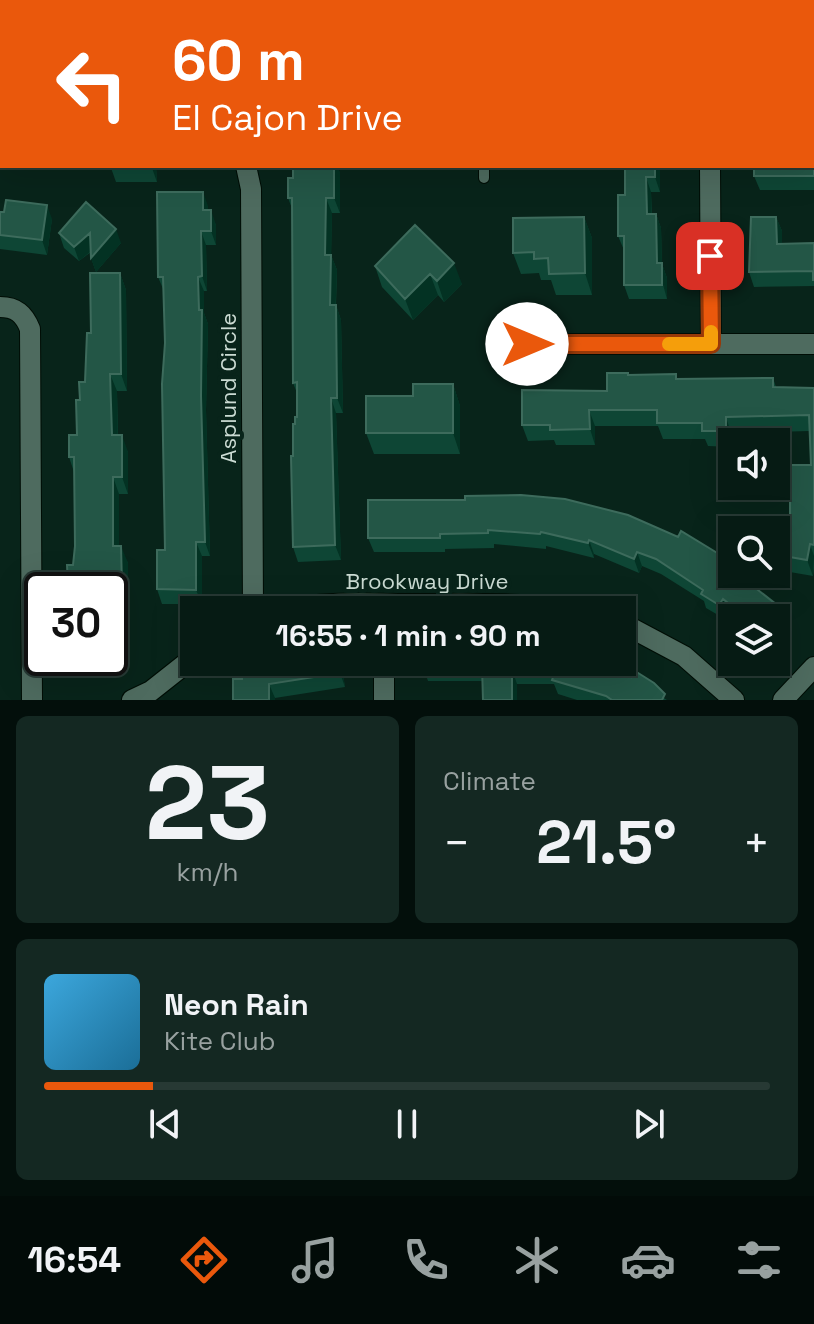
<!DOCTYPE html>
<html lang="en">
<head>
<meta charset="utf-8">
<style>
	:root { --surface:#061b14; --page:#142822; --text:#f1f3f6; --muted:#98a1a0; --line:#273934; --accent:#ea580c }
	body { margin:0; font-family:"Space Grotesk",sans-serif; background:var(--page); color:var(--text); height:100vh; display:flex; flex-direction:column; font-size:30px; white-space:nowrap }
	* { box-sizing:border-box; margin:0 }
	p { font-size:26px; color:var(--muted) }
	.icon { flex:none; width:44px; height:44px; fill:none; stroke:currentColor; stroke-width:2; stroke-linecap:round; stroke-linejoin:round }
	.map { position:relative; height:700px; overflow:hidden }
	.side { display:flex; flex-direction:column; gap:16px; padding:16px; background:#030f0b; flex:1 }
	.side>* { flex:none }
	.banner { position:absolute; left:0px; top:0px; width:814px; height:168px; box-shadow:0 8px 32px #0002,0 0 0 2px var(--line); background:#ea580c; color:#fff; overflow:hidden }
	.fabs { position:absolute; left:718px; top:428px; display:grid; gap:16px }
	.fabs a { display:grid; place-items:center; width:72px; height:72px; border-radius:0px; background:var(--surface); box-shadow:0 8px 32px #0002,0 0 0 2px var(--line); font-size:40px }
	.speed { position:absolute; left:24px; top:572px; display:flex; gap:16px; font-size:40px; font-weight:700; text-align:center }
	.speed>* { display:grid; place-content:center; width:104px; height:104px; border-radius:50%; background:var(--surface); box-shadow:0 8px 32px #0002,0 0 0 2px var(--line); line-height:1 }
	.speed .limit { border:4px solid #111; border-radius:12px; background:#fff; color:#111 }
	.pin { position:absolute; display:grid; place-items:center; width:68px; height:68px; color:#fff; margin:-34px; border-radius:16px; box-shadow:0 4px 12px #0006 }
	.me { position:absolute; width:88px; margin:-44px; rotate:90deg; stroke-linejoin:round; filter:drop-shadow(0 0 6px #0008) }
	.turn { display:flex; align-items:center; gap:28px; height:168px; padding:0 40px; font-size:36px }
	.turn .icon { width:104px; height:104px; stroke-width:2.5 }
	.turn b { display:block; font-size:56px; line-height:68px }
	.big { font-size:60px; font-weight:600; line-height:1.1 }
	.side .tile { flex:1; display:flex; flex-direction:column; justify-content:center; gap:12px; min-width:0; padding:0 28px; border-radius:12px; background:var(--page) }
	.side .dial { align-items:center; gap:0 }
	.dial b { font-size:104px; line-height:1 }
	.song { display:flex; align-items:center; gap:24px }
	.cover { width:96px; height:96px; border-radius:12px; background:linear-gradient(135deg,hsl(200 70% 55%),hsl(200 70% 35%)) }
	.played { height:8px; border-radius:4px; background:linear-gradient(90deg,var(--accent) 15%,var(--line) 15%) }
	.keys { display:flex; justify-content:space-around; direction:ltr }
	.heat { display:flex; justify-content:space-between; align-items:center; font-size:44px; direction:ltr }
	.side .tiles { flex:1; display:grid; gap:16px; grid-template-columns:1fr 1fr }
	.tile:last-child { grid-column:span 2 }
	.trip { position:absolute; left:180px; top:596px; width:456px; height:80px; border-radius:0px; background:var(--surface); box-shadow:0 8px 32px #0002,0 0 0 2px var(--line); font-weight:600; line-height:80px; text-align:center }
	.menu { display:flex; height:128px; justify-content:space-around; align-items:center; background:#020b08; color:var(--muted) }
	.menu .icon { width:56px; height:56px }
	.menu .selected { color:var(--accent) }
	.menu b { font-size:36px; color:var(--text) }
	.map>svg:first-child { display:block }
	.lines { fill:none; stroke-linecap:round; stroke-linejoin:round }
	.lane-casing { stroke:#000d05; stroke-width:12 }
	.street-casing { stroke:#000d05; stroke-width:22 }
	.lane { stroke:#4e6b5f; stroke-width:10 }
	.street { stroke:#4e6b5f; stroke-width:20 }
	.wall { fill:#0e4635 }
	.shaded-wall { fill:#033223 }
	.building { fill:#235646; stroke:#3d6b5c; stroke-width:2 }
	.route-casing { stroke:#983908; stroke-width:20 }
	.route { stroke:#ea580c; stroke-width:14 }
	.slow { stroke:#f59e0b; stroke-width:14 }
	.labels { text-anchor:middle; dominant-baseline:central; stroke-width:8; stroke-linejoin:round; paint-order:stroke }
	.street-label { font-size:22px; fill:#cbdbd3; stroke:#08241a }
</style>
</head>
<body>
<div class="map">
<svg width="814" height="700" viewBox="0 0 814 700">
	<rect width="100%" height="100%" fill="#08241a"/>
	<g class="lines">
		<g class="lane-casing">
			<path id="lane" d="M487,2V0
				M484,178V166"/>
		</g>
		<g class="street-casing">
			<path id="street" d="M746,2L747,0
				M812,99H814
				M246,166L251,189L253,610
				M710,166L711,344
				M0,307C16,307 24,314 30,329L32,700
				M496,344H814
				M284,610C324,601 368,604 409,604C463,604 517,602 571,610
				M622,623L684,656L734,700
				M132,700L151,691L194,657
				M384,700V662
				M783,700L814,667"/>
		</g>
		<use href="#lane" class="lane"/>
		<use href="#street" class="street"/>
	</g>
	<path class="wall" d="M59,0H126L127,2H59Z
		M812,6H814V57H812Z
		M814,126V190H760L754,176L812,166Z
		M156,166L157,182H116L111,168Z
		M625,166H660V192H651L652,214H656L661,228L662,264L667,278V299H629L624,285V250L618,236L625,195Z
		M340,172V213H332L331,255L337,270L336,305L341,320L343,413H336L341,560L298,562L293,547V456L295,424L297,417V393L293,383V211L288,198Z
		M208,206V210L216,225V245H206L207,291H204V313L208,324L206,410L210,556H202V604H162L157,589L165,550V343L164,291L158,277Z
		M0,212L52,219L47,255L0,249Z
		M584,217L592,238V295H556L551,280H541L539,273L521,274L513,253Z
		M776,217L782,231V244L814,243V286L754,287L749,272Z
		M415,225L462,284L444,302L438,295L413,320L382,287L375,266Z
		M59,233L121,243L96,272L91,258V252L79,261L64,248Z
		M120,273L126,290L127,391H117L118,435L128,452V494H119V546L128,563V603H119L117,656H110V590H69L68,586L73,565L75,546L74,472L69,457L77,435L80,400L85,382L91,333Z
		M629,375L678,379L773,378L776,387L814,388V568L813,576L784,571L778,555L790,517L811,465L810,431L731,433V447L708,446L705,439H663L658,426H595V445H556L554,440L528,441L522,425L607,391Z
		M453,384L460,406V454H374L366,433Z
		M465,500L754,586L786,612L791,627L776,618H734L728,613L725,619L706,608L704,601L661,574L642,566L639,573L594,554V558L546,546V549L494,544V548L445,549V552H374L368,538Z
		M341,662L345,687L275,698L242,679Z
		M608,662L667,700H577L558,694L554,684H517L482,681H428L423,666Z"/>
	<path class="shaded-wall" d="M151,166H156L157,182L152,168Z
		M333,166H337L340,172V213L334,198Z
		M655,166H660V192L655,177Z
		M646,177L651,192L652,228L647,214Z
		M203,192L208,206L209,225L203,210Z
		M326,198L332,213L331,270L325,255Z
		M47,205L52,219L47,255L42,240Z
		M211,210L216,225V245L211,231Z
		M656,214L661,228L662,264L667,278V299L657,263Z
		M584,217L592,238V295L585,273Z
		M776,217L782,231V258L777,244Z
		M116,229L121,243L96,272L91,258Z
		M201,231L206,245L207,291L202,276Z
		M90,233L96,247L79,261L74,247Z
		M331,255L337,270L335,320L330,305Z
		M454,263L462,284L444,302L437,281Z
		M120,273L126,290L127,391L121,374Z
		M430,274L438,295L413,320L405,299Z
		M198,277L204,291V313L208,324L206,410L210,556L205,542Z
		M336,305L341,320L343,413L337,398Z
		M110,374L117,391L118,452L112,435Z
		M453,384L460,406V454L453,433Z
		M331,398L336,413L341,560L335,545Z
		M589,410L595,426V445L590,429Z
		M726,417L731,433V447L726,431Z
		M122,435L128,452V494L122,477Z
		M113,477L119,494V563L113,546Z
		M589,540L594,554V558L588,543Z
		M196,542L202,556V604L196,590Z
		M810,544L814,556L813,576L807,560Z
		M121,546L128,563V603L122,586Z
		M637,552L642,566L639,573L634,559Z
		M747,574H749L754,586L744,579Z
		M113,586L119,603L117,656L111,639Z
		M723,599L728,613L725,619L719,605Z
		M786,612L791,627L776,645V624Z
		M338,662H341L345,687L340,673Z
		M512,669L517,684V700H512Z
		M269,684L275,698V700H269Z"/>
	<path class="building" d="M370,0H420V2H370Z
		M645,0H672V2H644Z
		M780,0H807V2H780Z
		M812,6H814V42H812Z
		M812,126H814V176H754V166H812Z
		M111,166H151L152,168H111Z
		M293,166H334V198H326L325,255H331L330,305H336L337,398H331L335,545L293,547L291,456H293V424H295V417H297V382L293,383L292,198H288V178H293Z
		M625,166H655V177H646L647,214H656L657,263H662V285H624V236H618V195H625Z
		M157,192H203V210H211V231H201L202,276L198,277L199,310H202L201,396L205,542H196V590L157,589V550H165L162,384L165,343L163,277H158Z
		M6,200L47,205L42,240L0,235V212H4Z
		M86,202L116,229L91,258L90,233L74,247L59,233Z
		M584,217L585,273L549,274L548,258L534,259V252L513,253V218Z
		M751,217H776L777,244L814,243V280H813V271L749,272Z
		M415,225L454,263L437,281L430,274L405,299L375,266Z
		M90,273H120L121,374H110L112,435H122V477H113V546H121L122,586H113L111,639L110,590H76V586H68L67,565H73L75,546L74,457H69V435H77L76,400H80L79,382H85L87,333H91Z
		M607,373H628V375L676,374V379L773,378V387L814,388V545L810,544L807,560L778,555L785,516L790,517V465H811L809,415L726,417V431H702V423H657V410H589L590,429L550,430V425H522V390L607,391Z
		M413,384H453V433H366V396H413Z
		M521,495L565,499L628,515L678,537L681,531L732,562V574H747L744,579L786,612L776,624V618H747L723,599L719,605L701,594L703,590L656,559L637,552L634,559L589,540L588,543L541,532L540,534L488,530V533L440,534V538H368V500H465V496Z
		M242,662H338L340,673L269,684V700H233V679H242Z
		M423,662H608L631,677L635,671L654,683L665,694L662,700H612L606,696L552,680L556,669H512V700H483L482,666H423Z"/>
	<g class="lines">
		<g class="route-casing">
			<path id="route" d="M527,344H711L710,256"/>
		</g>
		<use href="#route" class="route"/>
		<path class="slow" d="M669,344H711V332"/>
	</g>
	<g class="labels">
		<g class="street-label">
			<text transform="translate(228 388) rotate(-90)">Asplund Circle</text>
			<text x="427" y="581">Brookway Drive</text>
		</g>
	</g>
</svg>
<div class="fabs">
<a><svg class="icon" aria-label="sound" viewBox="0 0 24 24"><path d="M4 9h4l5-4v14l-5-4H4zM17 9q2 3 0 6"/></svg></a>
<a><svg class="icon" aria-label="search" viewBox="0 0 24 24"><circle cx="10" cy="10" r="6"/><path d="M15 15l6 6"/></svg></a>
<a><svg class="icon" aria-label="layers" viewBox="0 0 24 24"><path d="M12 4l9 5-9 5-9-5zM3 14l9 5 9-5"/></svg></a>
</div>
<div class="speed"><div class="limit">30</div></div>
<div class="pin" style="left:710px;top:256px;background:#d93025"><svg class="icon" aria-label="arrive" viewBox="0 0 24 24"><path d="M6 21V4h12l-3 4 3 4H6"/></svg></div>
<svg class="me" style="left:527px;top:344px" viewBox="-20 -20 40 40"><circle r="19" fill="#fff"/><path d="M0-13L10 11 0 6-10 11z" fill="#ea580c"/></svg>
<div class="trip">16:55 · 1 min · 90 m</div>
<div class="banner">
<div class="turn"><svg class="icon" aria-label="left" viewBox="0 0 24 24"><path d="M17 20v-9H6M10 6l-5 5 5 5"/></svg><div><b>60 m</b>El Cajon Drive</div></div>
</div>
</div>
<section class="side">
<div class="tiles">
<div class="tile dial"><b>23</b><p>km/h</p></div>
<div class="tile"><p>Climate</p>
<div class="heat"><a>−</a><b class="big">21.5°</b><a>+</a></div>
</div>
<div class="tile">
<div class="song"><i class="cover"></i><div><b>Neon Rain</b><p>Kite Club</p></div></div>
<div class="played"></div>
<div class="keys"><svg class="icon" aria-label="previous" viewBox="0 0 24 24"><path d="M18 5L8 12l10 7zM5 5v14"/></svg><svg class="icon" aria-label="pause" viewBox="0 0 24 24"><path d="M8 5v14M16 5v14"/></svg><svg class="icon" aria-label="next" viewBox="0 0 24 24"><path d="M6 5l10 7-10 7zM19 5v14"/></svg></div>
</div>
</div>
</section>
<nav class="menu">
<b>16:54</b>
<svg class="icon selected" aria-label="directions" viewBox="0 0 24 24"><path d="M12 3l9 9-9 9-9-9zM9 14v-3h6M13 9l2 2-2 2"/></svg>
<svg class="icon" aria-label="music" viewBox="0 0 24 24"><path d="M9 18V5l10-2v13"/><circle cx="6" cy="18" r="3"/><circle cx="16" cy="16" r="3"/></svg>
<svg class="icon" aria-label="phone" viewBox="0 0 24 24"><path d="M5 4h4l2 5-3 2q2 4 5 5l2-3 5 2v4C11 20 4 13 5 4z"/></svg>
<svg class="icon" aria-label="climate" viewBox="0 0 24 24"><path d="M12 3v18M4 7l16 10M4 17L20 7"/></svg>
<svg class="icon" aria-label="car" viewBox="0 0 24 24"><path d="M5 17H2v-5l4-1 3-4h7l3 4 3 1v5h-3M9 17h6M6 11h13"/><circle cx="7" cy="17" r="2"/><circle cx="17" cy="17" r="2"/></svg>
<svg class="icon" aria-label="filters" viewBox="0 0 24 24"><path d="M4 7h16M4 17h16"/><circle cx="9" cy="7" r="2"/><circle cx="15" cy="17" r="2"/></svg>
</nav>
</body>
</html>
